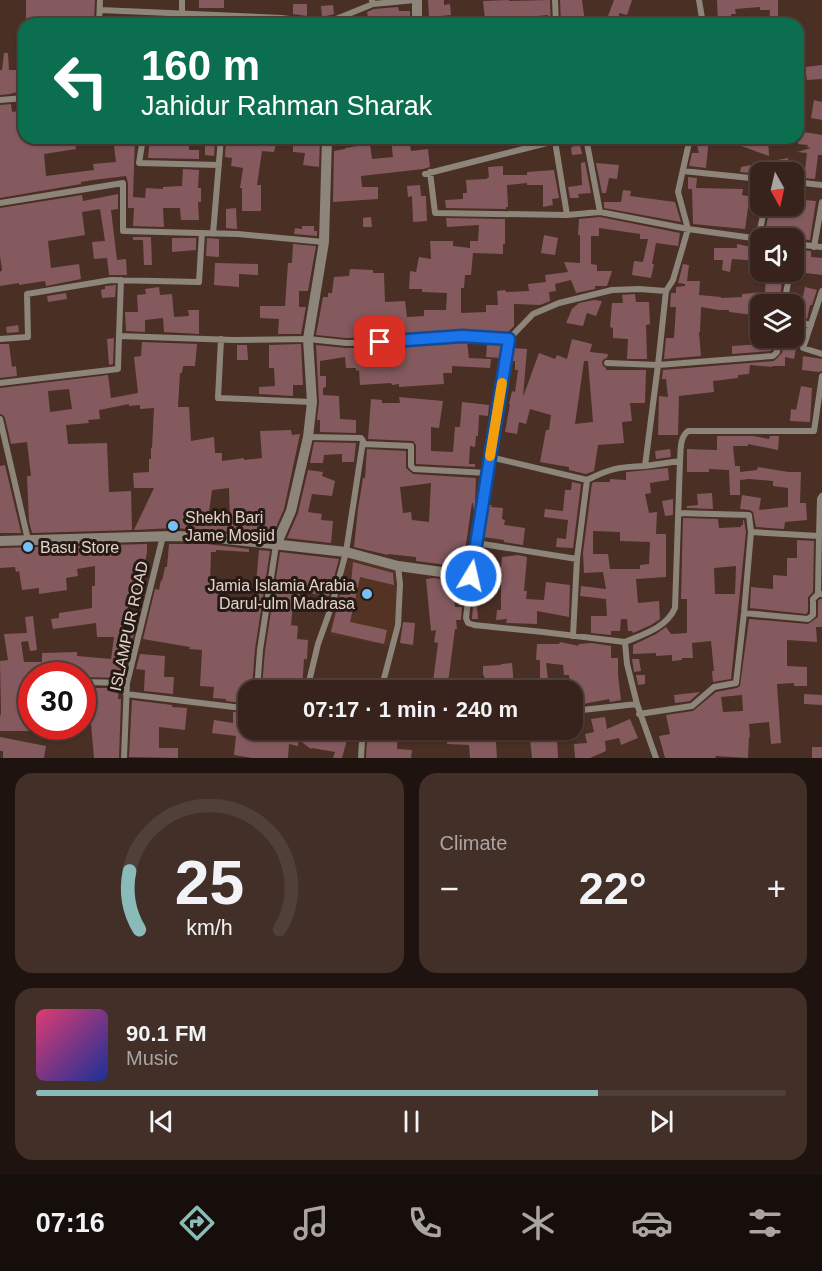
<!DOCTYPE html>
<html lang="en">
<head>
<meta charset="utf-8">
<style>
	:root { --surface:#37231b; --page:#422f28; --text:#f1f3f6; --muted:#aaa4a3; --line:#51403a; --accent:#8bbbb9 }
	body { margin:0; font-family:Arial,sans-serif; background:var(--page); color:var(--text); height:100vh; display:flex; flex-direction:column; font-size:22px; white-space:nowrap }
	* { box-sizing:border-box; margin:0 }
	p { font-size:20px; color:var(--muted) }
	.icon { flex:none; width:33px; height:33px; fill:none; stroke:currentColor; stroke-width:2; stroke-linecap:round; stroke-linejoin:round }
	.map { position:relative; height:758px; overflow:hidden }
	.sheet { display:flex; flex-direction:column; gap:15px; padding:15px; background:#1e130f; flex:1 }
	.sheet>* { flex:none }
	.guide { position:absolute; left:18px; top:18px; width:786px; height:126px; border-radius:18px; box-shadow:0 2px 4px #0004,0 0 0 2px var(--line); background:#0b6e4f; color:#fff; overflow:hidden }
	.needle { width:39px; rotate:172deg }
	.tools { position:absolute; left:750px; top:162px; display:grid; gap:12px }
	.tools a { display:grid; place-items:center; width:54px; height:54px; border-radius:12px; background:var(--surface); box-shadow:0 2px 4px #0004,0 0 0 2px var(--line); font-size:30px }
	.speed { position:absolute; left:18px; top:662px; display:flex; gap:12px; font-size:30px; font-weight:700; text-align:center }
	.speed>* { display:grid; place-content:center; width:78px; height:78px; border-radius:50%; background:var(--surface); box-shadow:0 2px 4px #0004,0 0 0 2px var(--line); line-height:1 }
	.speed .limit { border:9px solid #d22; background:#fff; color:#111 }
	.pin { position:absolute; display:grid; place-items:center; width:51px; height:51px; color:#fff; margin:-26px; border-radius:12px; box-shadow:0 3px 9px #0006 }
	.me { position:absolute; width:66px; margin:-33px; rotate:9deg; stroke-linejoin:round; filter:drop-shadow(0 0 4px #0008) }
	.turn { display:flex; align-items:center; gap:21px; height:126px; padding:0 24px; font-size:27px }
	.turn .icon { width:78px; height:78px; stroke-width:2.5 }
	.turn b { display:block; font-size:42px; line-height:51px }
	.big { font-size:45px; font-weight:600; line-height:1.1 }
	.sheet .widget { flex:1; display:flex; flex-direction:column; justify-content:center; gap:9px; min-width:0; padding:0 21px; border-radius:18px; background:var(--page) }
	.sheet .dial { align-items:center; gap:0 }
	.dial svg { height:156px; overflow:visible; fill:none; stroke:var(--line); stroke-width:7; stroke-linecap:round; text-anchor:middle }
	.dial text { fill:var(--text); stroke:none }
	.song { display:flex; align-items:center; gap:18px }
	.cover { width:72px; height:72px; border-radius:9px; background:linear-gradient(135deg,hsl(340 70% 55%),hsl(230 70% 35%)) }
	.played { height:6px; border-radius:3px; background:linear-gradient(90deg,var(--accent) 75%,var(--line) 75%) }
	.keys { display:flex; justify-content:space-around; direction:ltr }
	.heat { display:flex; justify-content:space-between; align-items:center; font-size:33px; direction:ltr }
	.sheet .tiles { flex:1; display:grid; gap:15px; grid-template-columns:1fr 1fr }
	.widget:last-child { grid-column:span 2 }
	.trip { position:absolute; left:238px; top:680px; width:345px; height:60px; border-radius:18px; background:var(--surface); box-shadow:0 2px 4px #0004,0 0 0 2px var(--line); font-weight:600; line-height:60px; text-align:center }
	.dock { display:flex; height:96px; justify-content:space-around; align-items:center; background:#160e0b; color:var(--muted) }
	.dock .icon { width:42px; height:42px }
	.dock .active { color:var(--accent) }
	.dock b { font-size:27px; color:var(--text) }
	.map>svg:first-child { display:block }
	.built { fill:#543325 }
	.building { fill:#855a5f; fill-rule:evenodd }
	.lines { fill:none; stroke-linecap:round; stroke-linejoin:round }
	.minor { stroke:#8d8579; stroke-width:6 }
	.tertiary { stroke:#8d8579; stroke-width:10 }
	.route-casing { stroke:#114b97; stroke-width:15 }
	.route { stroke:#1a73e8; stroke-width:10 }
	.slow { stroke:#f59e0b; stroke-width:10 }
	.poi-dot { fill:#76c0f7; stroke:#261a15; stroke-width:2 }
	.labels { text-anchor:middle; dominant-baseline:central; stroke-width:6; stroke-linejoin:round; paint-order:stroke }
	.poi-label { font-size:16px; fill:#e4d2cb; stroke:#261a15; text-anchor:start }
	.street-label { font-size:16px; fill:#e4d2cb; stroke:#261a15 }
</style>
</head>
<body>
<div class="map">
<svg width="822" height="758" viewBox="0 0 822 758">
	<rect width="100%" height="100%" fill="#492f24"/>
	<path class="built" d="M347,557L397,570L395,618L389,646L329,635Z"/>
	<path class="building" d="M26,0H95L94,22L74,23V24H26Z
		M199,0H224V8H199Z
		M428,0H444V5L450,4L451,15L429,17Z
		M509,0V1L550,0L551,24H549L548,15L517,18L518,23L506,24L505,18L485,20L483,1Z
		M560,0H582L585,22L561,24Z
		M614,0H632L627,15L619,13L620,24H605Z
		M717,0H778V24H769L770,10H760V7L735,9L736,14H731V24H718Z
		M293,4H307V16L293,14Z
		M333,5L334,14L322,17L321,6Z
		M398,7L399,11H410V21L396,22V24H384V20L369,22L367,12L374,9Z
		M4,53H8L9,70H22L24,90L10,94L0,95V70H2Z
		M822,65V79L807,80L805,67Z
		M814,100L822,102V120L811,118Z
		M11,104L12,112L24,110V138H32V140L46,138H75L76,149L44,154L46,176L94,170L93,164L116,162L113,138H135L133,197L145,198L146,188L163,189V187L182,186L183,169L199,170L198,188H201V202H198L199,220H181L180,208H163L164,227L133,226L134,208H128V183L126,176L93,180L81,182V184L0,198V105Z
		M798,131L822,135V155H818L815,179L804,178L807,153L797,152L811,148L807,147L808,145L798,144Z
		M150,138H174V144L189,145V150H199V159L148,158Z
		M226,138L265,142V138H320L319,167L303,165L305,153L293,152V146L276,144L274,152L262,151L257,185H261V211H242V188H240L243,168L231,166L232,158L225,157Z
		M695,138H709L706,168L689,166L692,153H699Z
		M722,138H768L769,156L722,139Z
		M409,139L411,151L428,149L430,167L423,169L361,176L362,187H378V199L333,202L334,151L345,149V148L370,144L372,159L393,157L391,140Z
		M205,144H215L214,156L205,155Z
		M580,145L582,154L572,155L571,147Z
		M788,158L790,172H760L759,174L740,172L741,167Z
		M585,162L591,193L578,194L579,198H570L568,187L582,185L581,163Z
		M596,163L619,165L617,179L609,178L606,193H602Z
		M503,166V175H527V172L554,170L559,198L552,199L553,205L543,207V185H527V183L507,185L508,207H506V209L446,208L445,200L463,199V193H467L466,180L486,179L489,177L488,167Z
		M688,177L697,178L696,188L743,189L742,195L760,198L759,209L748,208L745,229L693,224L692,189H688Z
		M420,185L421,196H426L427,221L413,222L412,196L408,197L407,186Z
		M623,190L631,191L630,196L675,202L681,222L604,208V202H621Z
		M118,194V209L111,210L117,260L126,259L127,275H109L107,258L94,259L92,242L105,241L100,209L82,212L85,235L48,241L51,268L79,264L81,279L46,286L45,281L19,285V283L0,286V272L2,270L0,256V208L82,195L83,201Z
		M804,200L816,201L810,240L786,238V236L765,233L769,211L792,214V206H794V202H804Z
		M236,208L237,229L226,228V209Z
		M371,217L372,227H363V218Z
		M600,217L680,233L678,246L656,243L652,264H654L651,278L632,275L634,261L643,262L648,239H640V234L599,228V236H591V264L597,265V271H612L607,286H595V289L576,293L571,280L555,284L556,291L549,292L550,301L540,305L514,304V326L508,332H504V333L462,331L397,337L346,338L316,335L323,297H328V293H332L334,277L349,276L350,269L373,270V273H384L385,302L405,301L407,317L424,316V310H446L447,293L422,292V289H409L410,271L416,272L419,257L431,259L430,241H453V246L470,248V241H478L479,225L447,227L446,218L505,219V244H503V254L473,253L471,275H465L464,288H461V313L486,312V305H498L497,291L505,290L506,292L529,291L528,284L546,282L545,275L568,272L564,262L580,263V235H578L579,219Z
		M302,226H314V231H317V236L294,234L295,228L302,229Z
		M544,235L558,238L555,255L541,253Z
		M133,237H151L152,265H144L143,240H133Z
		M172,238H196V250L172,252Z
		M207,238L219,239V257L206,256Z
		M293,244L316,246L308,291H299V307H306L301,334H278L279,319L260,318V306H285L288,263H292Z
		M737,244L760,249V261L732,259L730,272L722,270L723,260H714V248H737Z
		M798,250L811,251V257L822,258V275L797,272Z
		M215,263L258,264V275L239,274V287L214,285Z
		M683,264L689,265L687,281H700L699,295L721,297V298L742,297V294L765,292L766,279L782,282L779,304H760V316L729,312V310H719L701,307L700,332H699L701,356L664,359L666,338H674L676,307H670L671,293H676V287L685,286V284L678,283Z
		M116,285L115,297L102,298L101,290L105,289V286Z
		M159,287L160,295L172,294L174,317L189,316L188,310H199V334L164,332L163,318L145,320V332L126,331L125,312H138L137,295L146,294L145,289Z
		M805,287L817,290L812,305H810L807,319L794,316V311H800Z
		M66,293L67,299L48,302L47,296Z
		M635,294L636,302H649L650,324L646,325L647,359H627L628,339L613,338V328L610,327L612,303H623L622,295Z
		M594,300L602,301L596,316L587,313L583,326L566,323L572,309L579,303Z
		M18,325L19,332L7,333L6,327Z
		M794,326L800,328L794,359L785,357V366H772V367L750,365L749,374L738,375V378L713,381L714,392L679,396L678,435H658L659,396L668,397L666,379H662L663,370L774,361L782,353L784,338H794Z
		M114,338L113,364L109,365L107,339Z
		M763,338H774L771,351L732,354V346L763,344Z
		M572,339L592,344L590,352L608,354L607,358L604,359L602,362L603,366L606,368V370H646L645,403H630L632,421L622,422L624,443L598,445L594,471L586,474L569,470V467L540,462L546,430H549L551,415L530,409L526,424L519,422L517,434L505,432L510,404H509L512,391L515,392L518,370H515V361H511L513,348L527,349L523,397L539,353L555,359L557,355L567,359ZM584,361H588L593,422L575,424Z
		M462,341L467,342L469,358L491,359L490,368L452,366V373H443L444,384L399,387V384L392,385L391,383L360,385L359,370L356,371V368H346L345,357L320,361V376H326V387L323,388V395L339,396L340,419L356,420V433L320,432V420H317L319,402L316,345L346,348L397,347Z
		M142,342L197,344L195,366H183L182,373H180L178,407H189L191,441L214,437L215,453H222V461L244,458V460L262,458L260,431L291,430L292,435L300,434L284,509L272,536H264L263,529L247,531V534L208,530L173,528L134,530L154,488H134L133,473L149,472V459H151V448H152L154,408L140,409V405L129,406V404L99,410L100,419L88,420L89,423L66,425L68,444L107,443L109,492L131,491L132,530L32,533L29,521L27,476H31L27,442L11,444L5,418L3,415L0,414V388L108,375L111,398L138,393L134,357L141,356ZM69,389L72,409L50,412L48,391ZM229,488L230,520L208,519L212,490Z
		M487,343L503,344L501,358L486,357Z
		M0,344H9L12,367L16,366L17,376L0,378Z
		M301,344L303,385H293V396L259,394V387L275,386L274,368H269V345Z
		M237,345H247L248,360H237Z
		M803,356L822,359V371L819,372L802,370Z
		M801,386L812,388L810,422L790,421L791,409L796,410Z
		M399,397L443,401L439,428L431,427V451L453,452L455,427H460L462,402L489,405L488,416L479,415L478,436H476L475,447L470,446L469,464H475V467L416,464V445L413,441L368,439L371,399L382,400V403H400Z
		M717,436H753L769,439L770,436H779L778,450L748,444V446H733L735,466H740V472L757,470L758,467L789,472H801L800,503H806L807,520L785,522L784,529L756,527L753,512L750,510L740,509L742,495L761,498L759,510L788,507V488L773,486V481L749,479L740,480V495H730L729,470L709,469V472H687V449L717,450Z
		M314,442L356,443L354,462H342V454L324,455L323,463H310Z
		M367,449L406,451V468L413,474L476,478L475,503H477L475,518L473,503H472L464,558L448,556L447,565L416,561V557L388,554V555L354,547L358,509L363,478H365ZM431,483L429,522L412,520L411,512L403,513L400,487Z
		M670,449L671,457L656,459L655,451Z
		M5,465L20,528L21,533H0V466Z
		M668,468L669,480L650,483L651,493L645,494L649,513L657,512L656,534H666V577L636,579L638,603L659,601L660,619L651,625L633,633L632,631H628L627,619H621L620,631H611V635L591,633V616H607L606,599L580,596L581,586L606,589L603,572L584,573L583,553L592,483L595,482H610V479L626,480V472ZM593,531L620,532V541L650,542L649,564L640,565V569H610L608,554H593Z
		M308,470L323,472L322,476L335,481L332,496L312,494L308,512L322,514L321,520L333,521L331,543L287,538L298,513Z
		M572,482L581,484L573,548L556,547L557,538L566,539L568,520L544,517L545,509L563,511L565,490H571Z
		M712,493L713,509L687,508V506L698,505L697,494Z
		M673,499V515L665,516L662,501Z
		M488,505H492L491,507L503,508L502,519L505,520L504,525L525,528L523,545L504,542V540L483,537Z
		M683,518L718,519L719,528L741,527V525H743V520H744L746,532L731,679L713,682L712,671H714L711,641L692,643L693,658H682V660L672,661V655L656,656V653L633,654V645L656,634L666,627L671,634L687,633V599H681ZM736,566L735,594H715L714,568Z
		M797,540L814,541L813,592L808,597V612L806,614L750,608L751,587L773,589V575L787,576V558H797Z
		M147,544V552L144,568H143L142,587L145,588L142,601L128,599V619L137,621L133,638L128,637V644L124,643L122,659L127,660L125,668H124L123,678L82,677V675H32V701H30L32,731H0V717L1,713L0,661L8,660L4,634L27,633L25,617L33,616L37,650L30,651L28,641L21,642L24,662H42V653L77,652V656L111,659L114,637H97L96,623L53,629L51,619L59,618V613L92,608V586H95V566L77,569L78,576L66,578L67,590L39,594V588L22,590L19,571L16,572L15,567L0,568V548Z
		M169,544H207L249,549V552L216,550V552H211L210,582L221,584L217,610L254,612L257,592L253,591L254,583L256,584L259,550L270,551L255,649L252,687L251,688H249L248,702L242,703L226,701V699L213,698L214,687L200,686L202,650L189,649L190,647L143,639L155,589L159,590L161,580L162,581L165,567H167Z
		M280,552L339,559L329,596L300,592L298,606L293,605L291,625L298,626L297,639L308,640L307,659H304L302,690L274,689V688L262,687L265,651Z
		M518,555L527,557L524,591H527L526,599L544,600L546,582L570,585L569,617L537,611V624L506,623L507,619L496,620L497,610H501V585H499L502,557Z
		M353,562L393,573L394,585L360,577L350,622L387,630L384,644L331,632L340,595H350Z
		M434,578L452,581L455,607H462L461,620H456L457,629H455L447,690H432L438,643L434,642L436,630L431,631L426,579Z
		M820,599H822V627H816L817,642L787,640V666L807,667V686H794V683L777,684L781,743L771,744L769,722L749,724L750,737H749L748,758L715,756L716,758H665L659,736L670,734L666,715L693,711L716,692L737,688L740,686L749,619L808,624L818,617V601ZM742,695L743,711L723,712L721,697Z
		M473,606H477L478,619H472Z
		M403,622L415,623L413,645L400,643Z
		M560,642L579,646L578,644L592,643L611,646V658H618V675L621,700L610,702L609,699L573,706V690H571L569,675H564L563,665L546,663L549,687L538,689L537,680H540V660H536L537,644H559Z
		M140,654L165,656L164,677H174L173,694L144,691L145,670L136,669Z
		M632,659H639L641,671L634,672Z
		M512,663L514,686L503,687V683L485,685L484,675H483V666L501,665V664Z
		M636,675H645V684L638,685Z
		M95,688H119L118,699H121L119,758H94L91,724H88L89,706H94Z
		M700,692L690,701L675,703L674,695Z
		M804,694L822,695V705L804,704Z
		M132,700L172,705V707L187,708L185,730L159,727V748H178V758L129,757Z
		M233,712L243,713V719L249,720V729H252L251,734H277L294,737L292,735L293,729H326L329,734L347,740L342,758H333L335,752L312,748L311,749L299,740L298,746L289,744L288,758H252L234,755L236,736L212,733L214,720L233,723Z
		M605,717L607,729L630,719L638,738L621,745L619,738L605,741L606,751L590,758H575L574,744L587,743L585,734L594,732L591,719Z
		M371,729H398L397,749L412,750L411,758H366L367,741Z
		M461,729H495L497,758H470L469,745L447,744L448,730L461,731Z
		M529,729H567L568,736L557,737L558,758H532Z
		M0,737L46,746L44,758H3V751H0Z
		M812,747H822V758H812Z"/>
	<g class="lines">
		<path class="minor" d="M555,0L556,24
			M699,0L703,24
			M372,1L373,4L415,0
			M100,10L282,18L317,23L336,19L373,4
			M182,13V0
			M99,24L100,0
			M0,100L24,98
			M143,138L139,163L219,165
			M586,138L600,212L688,229L760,239
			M555,141L567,215
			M683,171L760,179
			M430,172L435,213L567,215L600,212
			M425,174L567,138
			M794,182L822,185
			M0,203L123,183V231L238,234L324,242
			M213,234L221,138
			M758,239L765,206
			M794,244L822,247
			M814,247L822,202
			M822,291L803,348L822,354
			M784,304L790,272
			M794,321L811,325
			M119,336L121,280
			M0,339L28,337L27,294L111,280L199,282L202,233
			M221,339L218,398L312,402
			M509,339L471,576L466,618L468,623L474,625L543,632L625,642L627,664L637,704L656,758
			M607,363L658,365L773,356L777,352L779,338
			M0,383L118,369L119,336L234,340L308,339L346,343L397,342L462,336L509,339L533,314L559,303L612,290L639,289L666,291L673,280L688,229L678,192L690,138
			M0,419L28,540
			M363,444L411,446V466L414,469L487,473
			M490,457L587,480C611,468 619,467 645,466
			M680,461C681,451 679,438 688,431H814L822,376
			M678,513L749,515L751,532L819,536L820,499L822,496
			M819,536L818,594H822
			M476,543L577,559L587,480
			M744,613L808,619L813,615V599L818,594
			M573,636L577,559
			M625,642C644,634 666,628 675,608L680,461L645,466L658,365L666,291
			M82,682L127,683
			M257,690L260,650L276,545
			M307,690L318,644L332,605L346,552L363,441L361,438L308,437
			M381,690L398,625L400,584L398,566
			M126,694L242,708L249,707
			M573,711L637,704
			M639,714L692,706L714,687L736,683L744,613L751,532
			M331,729L362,740
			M124,758L127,683L163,536
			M361,758L362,740L366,729"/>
		<path class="tertiary" d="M417,24V0
			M0,541L173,536L208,537L346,552L398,566L471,576
			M276,545L291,511L308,437L312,402L308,339L324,242L327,138"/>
	</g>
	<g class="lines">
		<g class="route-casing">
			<path id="route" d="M380,342L462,336L509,339L471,576"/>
		</g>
		<use href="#route" class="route"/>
		<path class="slow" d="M490,456L502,383"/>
	</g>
	<g class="poi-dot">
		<circle cx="173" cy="526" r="6"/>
		<circle cx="28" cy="547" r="6"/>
		<circle cx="367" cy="594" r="6"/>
	</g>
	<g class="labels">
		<g class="poi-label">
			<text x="185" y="517">Shekh Bari<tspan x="185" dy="18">Jame Mosjid</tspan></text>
			<text x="40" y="547">Basu Store</text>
			<text x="355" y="585" text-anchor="end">Jamia Islamia Arabia<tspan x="355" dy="18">Darul-ulm Madrasa</tspan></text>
		</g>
		<g class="street-label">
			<text transform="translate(129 626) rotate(-78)">ISLAMPUR ROAD</text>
		</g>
	</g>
</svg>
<div class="tools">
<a><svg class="needle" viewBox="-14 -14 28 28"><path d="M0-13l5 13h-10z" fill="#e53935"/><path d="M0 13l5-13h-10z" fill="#aaa4a3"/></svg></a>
<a><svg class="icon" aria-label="sound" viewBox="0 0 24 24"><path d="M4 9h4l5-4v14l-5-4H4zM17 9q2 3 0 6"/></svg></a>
<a><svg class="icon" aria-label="layers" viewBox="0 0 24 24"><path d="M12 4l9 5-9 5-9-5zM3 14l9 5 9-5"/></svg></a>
</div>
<div class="speed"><div class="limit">30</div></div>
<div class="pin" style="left:380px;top:342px;background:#d93025"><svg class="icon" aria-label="arrive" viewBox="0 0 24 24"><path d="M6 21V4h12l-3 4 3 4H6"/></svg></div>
<svg class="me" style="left:471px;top:576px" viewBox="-20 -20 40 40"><circle r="17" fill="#1a73e8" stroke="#fff" stroke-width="3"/><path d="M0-11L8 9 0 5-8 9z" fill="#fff"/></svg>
<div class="trip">07:17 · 1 min · 240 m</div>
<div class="guide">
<div class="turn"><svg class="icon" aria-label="left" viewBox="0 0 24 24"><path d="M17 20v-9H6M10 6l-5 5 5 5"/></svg><div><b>160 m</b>Jahidur Rahman Sharak</div></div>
</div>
</div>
<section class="sheet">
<div class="tiles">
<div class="widget dial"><svg viewBox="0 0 100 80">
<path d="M14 69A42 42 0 1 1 86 69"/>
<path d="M14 69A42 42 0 0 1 9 39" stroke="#8bbbb9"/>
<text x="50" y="56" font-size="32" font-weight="700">25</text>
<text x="50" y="72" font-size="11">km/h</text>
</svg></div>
<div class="widget"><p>Climate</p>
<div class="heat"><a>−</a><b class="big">22°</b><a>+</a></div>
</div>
<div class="widget">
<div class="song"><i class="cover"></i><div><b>90.1 FM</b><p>Music</p></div></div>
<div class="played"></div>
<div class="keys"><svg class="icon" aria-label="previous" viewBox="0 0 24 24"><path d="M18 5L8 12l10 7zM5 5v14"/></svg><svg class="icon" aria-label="pause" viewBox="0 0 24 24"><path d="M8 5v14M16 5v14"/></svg><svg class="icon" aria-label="next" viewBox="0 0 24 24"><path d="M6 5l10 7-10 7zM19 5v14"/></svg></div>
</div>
</div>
</section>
<nav class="dock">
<b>07:16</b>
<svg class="icon active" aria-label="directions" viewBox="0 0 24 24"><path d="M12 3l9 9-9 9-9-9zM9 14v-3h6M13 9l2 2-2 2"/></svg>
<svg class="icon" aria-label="music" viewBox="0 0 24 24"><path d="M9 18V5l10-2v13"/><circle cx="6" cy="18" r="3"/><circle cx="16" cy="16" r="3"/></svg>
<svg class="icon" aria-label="phone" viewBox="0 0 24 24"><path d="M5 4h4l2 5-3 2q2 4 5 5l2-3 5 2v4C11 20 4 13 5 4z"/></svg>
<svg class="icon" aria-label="climate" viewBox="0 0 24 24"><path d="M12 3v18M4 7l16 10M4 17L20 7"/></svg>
<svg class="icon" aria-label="car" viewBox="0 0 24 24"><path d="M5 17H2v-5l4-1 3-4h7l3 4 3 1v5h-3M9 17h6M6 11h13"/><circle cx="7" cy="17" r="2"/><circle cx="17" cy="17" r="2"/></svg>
<svg class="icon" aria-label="filters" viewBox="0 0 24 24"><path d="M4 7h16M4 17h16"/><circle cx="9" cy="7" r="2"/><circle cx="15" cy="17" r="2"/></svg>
</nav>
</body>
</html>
